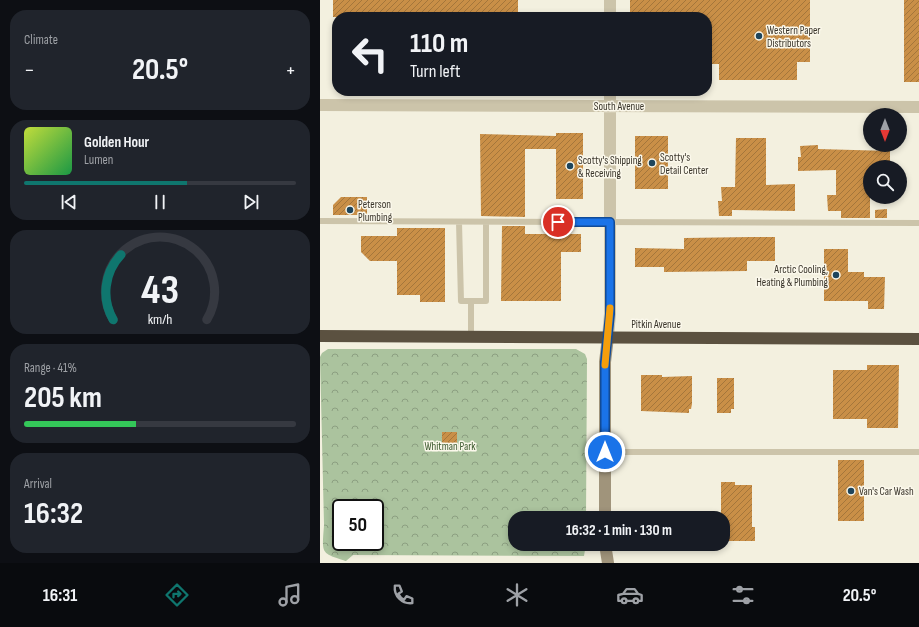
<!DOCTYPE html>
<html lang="en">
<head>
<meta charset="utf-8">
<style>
	:root { --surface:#171b24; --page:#20242c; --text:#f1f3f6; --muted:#9ea1a6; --line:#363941; --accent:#0f766e }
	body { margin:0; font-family:"Sofia Sans Condensed",sans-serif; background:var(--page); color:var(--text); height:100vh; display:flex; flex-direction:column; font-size:15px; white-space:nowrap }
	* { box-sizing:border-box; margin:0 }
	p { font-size:13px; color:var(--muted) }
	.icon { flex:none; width:22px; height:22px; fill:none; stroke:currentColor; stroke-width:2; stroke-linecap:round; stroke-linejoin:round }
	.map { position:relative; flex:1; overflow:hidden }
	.side { display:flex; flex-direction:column; gap:10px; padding:10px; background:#0d0f14; width:320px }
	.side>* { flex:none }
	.banner { position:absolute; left:12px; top:12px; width:380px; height:84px; border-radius:16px; box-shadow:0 2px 6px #0003; background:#171b24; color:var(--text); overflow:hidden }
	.needle { width:26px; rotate:180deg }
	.tools { position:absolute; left:543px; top:108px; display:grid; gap:8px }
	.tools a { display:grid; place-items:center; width:44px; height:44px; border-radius:50%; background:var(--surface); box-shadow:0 2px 6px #0003; font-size:20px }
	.speed { position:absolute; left:12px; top:499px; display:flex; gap:8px; font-size:20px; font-weight:700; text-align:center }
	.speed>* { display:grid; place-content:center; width:52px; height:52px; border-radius:50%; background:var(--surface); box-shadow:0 2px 6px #0003; line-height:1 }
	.speed .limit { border:2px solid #111; border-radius:6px; background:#fff; color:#111 }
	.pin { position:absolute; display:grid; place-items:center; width:34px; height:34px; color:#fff; margin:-17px; border:2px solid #fff; border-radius:50%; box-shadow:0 1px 4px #0007 }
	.me { position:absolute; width:44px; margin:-22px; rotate:0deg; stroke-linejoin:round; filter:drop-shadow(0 0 3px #0008) }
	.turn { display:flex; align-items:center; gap:14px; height:84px; padding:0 12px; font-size:18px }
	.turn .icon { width:52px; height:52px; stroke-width:2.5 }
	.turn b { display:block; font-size:28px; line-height:34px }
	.big { font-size:30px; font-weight:700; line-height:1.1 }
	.side .widget { flex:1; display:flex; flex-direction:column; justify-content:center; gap:6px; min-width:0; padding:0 14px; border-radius:16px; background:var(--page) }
	.side .dial { align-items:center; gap:0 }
	.dial svg { height:104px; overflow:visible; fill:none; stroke:var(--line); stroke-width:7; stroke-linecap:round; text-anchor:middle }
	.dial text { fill:var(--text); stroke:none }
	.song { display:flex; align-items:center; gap:12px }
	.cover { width:48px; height:48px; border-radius:6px; background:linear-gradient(135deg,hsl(70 70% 55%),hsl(140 70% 35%)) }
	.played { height:4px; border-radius:2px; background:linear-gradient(90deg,var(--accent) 60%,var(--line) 60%) }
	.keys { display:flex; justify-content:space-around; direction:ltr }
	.heat { display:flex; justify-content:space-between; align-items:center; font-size:22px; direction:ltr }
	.charge { height:6px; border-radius:3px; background:linear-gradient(90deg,#34c759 41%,var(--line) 0) }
	.trip { position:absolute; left:188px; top:511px; width:222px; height:40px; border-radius:16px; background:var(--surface); box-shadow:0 2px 6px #0003; font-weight:700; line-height:40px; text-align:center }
	.menu { display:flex; height:64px; justify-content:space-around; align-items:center; background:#090b0e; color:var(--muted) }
	.menu .icon { width:28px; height:28px }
	.menu .selected { color:var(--accent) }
	.menu b { font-size:18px; color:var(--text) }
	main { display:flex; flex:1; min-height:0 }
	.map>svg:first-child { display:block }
	.park { fill:url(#park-crowns); fill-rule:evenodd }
	.building { fill:url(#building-hatch) }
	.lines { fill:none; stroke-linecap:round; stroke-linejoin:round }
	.lane { stroke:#ccc4aa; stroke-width:6 }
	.street { stroke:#ccc4aa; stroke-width:12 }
	.secondary { stroke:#a0947b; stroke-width:12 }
	.highway { stroke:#5b5140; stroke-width:12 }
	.route-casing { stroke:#114b97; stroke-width:10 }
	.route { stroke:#1a73e8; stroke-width:7 }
	.slow { stroke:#f59e0b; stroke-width:7 }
	.poi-dot { fill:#1e455c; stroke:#fbf8eb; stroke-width:1.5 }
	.labels { text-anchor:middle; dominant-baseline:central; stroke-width:3; stroke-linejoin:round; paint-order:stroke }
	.poi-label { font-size:11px; fill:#39342a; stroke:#fbf8eb; text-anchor:start }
	.street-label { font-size:11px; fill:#39342a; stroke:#fbf8eb }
	.park-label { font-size:11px; fill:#3b582d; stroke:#fbf8eb }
</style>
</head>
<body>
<main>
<section class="side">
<div class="widget"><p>Climate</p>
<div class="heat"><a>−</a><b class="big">20.5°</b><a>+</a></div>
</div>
<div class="widget">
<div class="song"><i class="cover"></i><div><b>Golden Hour</b><p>Lumen</p></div></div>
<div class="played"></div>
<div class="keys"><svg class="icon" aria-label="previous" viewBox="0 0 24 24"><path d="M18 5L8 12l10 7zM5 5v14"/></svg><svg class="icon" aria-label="pause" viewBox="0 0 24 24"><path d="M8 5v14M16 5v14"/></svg><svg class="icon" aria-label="next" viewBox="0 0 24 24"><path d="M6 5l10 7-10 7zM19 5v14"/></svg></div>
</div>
<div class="widget dial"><svg viewBox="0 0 100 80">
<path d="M14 69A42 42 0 1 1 86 69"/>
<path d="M14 69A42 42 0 0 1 20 19" stroke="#0f766e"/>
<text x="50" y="56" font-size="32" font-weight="700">43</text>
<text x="50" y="72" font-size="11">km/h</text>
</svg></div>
<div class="widget"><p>Range · 41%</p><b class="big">205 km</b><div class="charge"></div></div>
<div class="widget"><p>Arrival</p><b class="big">16:32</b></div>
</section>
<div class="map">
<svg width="599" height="563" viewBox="0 0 599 563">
	<defs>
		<pattern id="park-crowns" width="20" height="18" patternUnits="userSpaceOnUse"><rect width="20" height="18" fill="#abc39e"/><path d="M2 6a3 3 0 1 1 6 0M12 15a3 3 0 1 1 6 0" fill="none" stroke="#8c9f81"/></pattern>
		<pattern id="building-hatch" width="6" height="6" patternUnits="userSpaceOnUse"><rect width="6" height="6" fill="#c98f47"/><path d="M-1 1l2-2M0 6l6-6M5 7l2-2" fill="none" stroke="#a4763b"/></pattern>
	</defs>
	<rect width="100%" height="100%" fill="#f3f0df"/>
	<path class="park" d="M8,349H256L265,354L267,359L266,518H195V544H266L264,556L33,555L26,561C0,553 2,554 4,525L0,357L2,353ZM21,508H55V542H21Z"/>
	<path class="building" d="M13,0H198V17H13Z
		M310,0H490V62H477V80H399V64H387V17H310Z
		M584,0H599V82H584Z
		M236,133H263V199H236V149H205V217L161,216L160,134L236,136Z
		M315,136H348V189H315Z
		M416,138H446V185L475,184V211L412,210V216H399L398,201H402L401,187H415Z
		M498,145V149L570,151V167H550V218H521V211H508L507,195H516V170L478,171V157H481L480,146Z
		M21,197H47V215H13V205Z
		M567,209V218H555V210Z
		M182,226H205V234H261V252H241V301H181Z
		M77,228H125V302H100V295H77V261H50L41,252V236H77Z
		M431,237H455V261H427V271L344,272V267H315V248L364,249V238Z
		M504,249H528V272H544V277H565L564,309H548V301H504Z
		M547,365H579L578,428H547V419H513V370H547Z
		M321,375H342V377L372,376V404L371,409H369V413L321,411Z
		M397,378H414V409H411V413H397Z
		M122,432H137V443H122Z
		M518,460H544V521H518Z
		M401,482H415V485H432V527H435V541H403V518H401Z"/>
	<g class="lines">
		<path class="lane" d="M0,221L599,223
			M139,222L141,301H151
			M151,336V301H166V223
			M285,452H599"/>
		<path class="street" d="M290,17V0
			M0,105L599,107
			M288,337L290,314V91"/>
		<path class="secondary" d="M285,518V362L288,337
			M285,544L288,563"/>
		<path class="highway" d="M0,336L599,339"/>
	</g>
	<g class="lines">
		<g class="route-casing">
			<path id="route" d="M238,222H290V314L285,362V452"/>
		</g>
		<use href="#route" class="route"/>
		<path class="slow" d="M285,365L290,308"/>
	</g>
	<g class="poi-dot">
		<circle cx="439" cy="36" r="4"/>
		<circle cx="332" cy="163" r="4"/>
		<circle cx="250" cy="166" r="4"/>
		<circle cx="30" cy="210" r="4"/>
		<circle cx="516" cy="275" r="4"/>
		<circle cx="531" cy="491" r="4"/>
	</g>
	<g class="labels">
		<g class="poi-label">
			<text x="447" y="30">Western Paper<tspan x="447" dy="13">Distributors</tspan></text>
			<text x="340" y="157">Scotty's<tspan x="340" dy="13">Detail Center</tspan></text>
			<text x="258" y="160">Scotty's Shipping<tspan x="258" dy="13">&amp; Receiving</tspan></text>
			<text x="38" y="204">Peterson<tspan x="38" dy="13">Plumbing</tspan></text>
			<text x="508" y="269" text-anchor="end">Arctic Cooling,<tspan x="508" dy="13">Heating &amp; Plumbing</tspan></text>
			<text x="539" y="491">Van's Car Wash</text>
		</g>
		<g class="street-label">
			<text x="299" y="106">South Avenue</text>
			<text x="336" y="324">Pitkin Avenue</text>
		</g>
		<g class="park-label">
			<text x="130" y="446">Whitman Park</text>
		</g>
	</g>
</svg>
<div class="tools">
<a><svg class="needle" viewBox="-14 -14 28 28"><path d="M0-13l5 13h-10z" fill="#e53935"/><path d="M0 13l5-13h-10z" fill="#9ea1a6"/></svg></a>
<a><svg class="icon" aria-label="search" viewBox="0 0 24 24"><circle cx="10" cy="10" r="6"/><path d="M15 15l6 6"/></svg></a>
</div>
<div class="speed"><div class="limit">50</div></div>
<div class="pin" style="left:238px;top:222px;background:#d93025"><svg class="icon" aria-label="arrive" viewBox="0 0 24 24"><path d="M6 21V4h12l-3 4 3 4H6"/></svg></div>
<svg class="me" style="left:285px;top:452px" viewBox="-20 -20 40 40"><circle r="17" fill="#1a73e8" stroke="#fff" stroke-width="3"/><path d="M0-11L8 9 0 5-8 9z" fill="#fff"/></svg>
<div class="trip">16:32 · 1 min · 130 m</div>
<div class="banner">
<div class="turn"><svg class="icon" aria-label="left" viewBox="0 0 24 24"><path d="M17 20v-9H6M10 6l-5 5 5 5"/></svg><div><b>110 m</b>Turn left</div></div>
</div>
</div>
</main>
<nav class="menu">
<b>16:31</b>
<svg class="icon selected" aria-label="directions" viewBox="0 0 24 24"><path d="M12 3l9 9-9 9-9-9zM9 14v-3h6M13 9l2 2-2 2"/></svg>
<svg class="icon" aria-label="music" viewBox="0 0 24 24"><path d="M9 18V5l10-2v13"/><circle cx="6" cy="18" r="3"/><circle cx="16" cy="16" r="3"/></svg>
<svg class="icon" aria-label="phone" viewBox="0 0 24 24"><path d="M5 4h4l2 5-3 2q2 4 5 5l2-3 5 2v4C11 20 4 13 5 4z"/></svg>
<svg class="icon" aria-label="climate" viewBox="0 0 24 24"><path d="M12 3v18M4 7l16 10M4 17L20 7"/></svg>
<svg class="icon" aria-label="car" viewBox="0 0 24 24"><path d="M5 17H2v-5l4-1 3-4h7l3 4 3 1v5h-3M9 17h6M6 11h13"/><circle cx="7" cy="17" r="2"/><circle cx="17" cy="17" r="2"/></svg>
<svg class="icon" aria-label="filters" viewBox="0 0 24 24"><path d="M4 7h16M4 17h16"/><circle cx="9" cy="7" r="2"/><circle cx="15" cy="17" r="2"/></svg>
<b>20.5°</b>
</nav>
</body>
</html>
